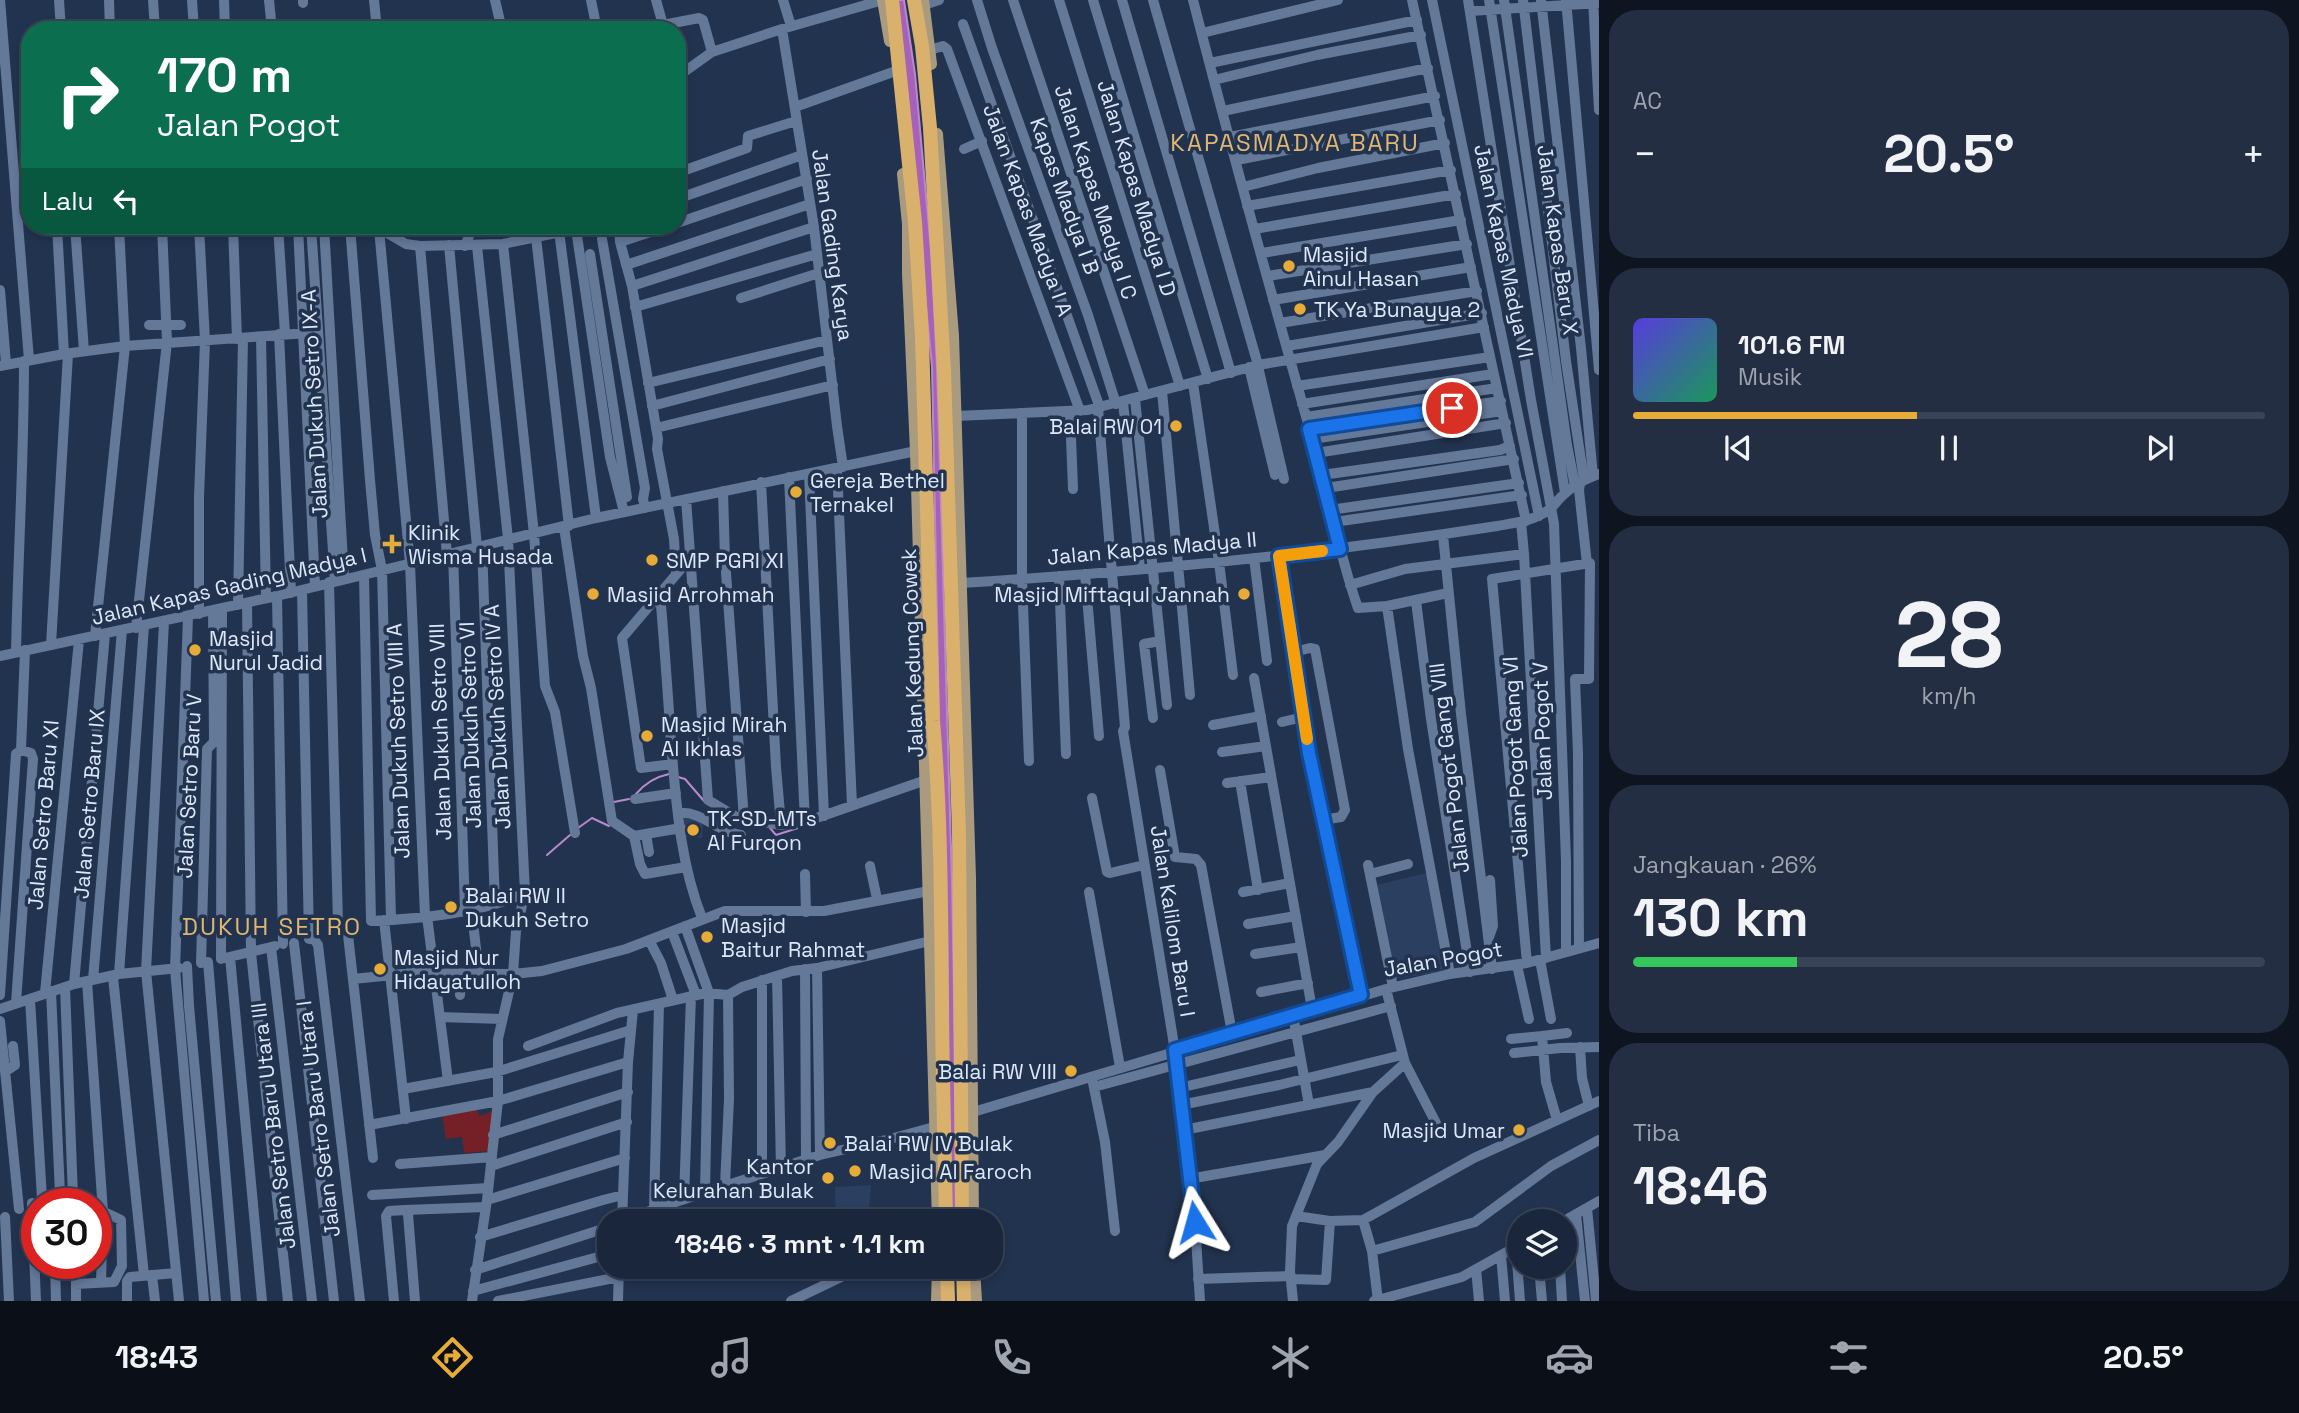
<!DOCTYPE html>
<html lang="id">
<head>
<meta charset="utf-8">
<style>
	:root { --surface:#1a263b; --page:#232e42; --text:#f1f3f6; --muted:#9fa5af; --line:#384355; --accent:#e7ac37 }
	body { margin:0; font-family:"Space Grotesk",sans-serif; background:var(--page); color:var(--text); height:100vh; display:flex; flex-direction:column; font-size:26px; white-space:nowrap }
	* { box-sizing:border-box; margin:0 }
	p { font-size:23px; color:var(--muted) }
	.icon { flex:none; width:38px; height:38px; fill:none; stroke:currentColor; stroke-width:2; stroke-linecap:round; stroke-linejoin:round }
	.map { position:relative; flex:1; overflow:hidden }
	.sheet { display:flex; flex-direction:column; gap:10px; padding:10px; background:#0e1520; width:700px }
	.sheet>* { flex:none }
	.top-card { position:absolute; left:21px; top:21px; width:665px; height:214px; border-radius:28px; box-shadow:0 4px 10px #0003,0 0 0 2px var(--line); background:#0b6e4f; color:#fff; overflow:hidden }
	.buttons { position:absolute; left:1507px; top:1209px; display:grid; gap:14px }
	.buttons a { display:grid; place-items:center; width:70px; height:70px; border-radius:50%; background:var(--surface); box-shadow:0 4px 10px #0003,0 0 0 2px var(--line); font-size:35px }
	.speed { position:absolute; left:21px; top:1188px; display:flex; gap:14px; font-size:35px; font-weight:700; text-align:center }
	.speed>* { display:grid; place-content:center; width:91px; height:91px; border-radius:50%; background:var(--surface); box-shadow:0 4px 10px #0003,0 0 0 2px var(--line); line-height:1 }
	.speed .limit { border:10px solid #d22; background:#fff; color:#111 }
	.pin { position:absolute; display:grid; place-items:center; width:60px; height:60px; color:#fff; margin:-30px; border:4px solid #fff; border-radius:50%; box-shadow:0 2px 7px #0007 }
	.me { position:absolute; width:77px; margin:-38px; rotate:352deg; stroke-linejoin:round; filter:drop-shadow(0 0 5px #0008) }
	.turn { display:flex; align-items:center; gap:24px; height:147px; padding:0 21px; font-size:32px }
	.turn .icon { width:91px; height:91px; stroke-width:2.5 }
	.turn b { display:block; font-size:49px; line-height:60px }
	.then { display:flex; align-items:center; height:66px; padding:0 21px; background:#0003; gap:14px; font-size:26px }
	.big { font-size:52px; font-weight:700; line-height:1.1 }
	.sheet .widget { flex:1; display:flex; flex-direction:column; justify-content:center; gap:10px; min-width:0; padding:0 24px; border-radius:28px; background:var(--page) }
	.sheet .dial { align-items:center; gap:0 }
	.dial b { font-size:91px; line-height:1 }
	.song { display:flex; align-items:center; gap:21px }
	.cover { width:84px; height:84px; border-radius:10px; background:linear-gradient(135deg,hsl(250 70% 55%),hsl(150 70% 35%)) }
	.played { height:7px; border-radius:4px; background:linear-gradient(90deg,var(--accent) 45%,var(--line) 45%) }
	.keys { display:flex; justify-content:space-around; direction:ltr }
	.heat { display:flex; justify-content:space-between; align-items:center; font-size:38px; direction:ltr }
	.charge { height:10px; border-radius:5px; background:linear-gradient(90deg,#34c759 26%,var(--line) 0) }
	.trip { position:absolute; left:597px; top:1209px; width:406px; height:70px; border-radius:28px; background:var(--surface); box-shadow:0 4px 10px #0003,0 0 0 2px var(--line); font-weight:700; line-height:70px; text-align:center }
	.dock { display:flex; height:112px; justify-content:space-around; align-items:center; background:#0a0f18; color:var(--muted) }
	.dock .icon { width:49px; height:49px }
	.dock .current { color:var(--accent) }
	.dock b { font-size:32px; color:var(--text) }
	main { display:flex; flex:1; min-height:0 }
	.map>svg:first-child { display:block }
	.built { fill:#2b3f60 }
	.green { fill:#751f27 }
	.water { fill:#a861b8; stroke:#b88acc; stroke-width:2 }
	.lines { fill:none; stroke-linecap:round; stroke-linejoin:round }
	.stream { stroke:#b88acc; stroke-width:2 }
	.minor { stroke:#647898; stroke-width:10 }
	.major { stroke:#aa9a7e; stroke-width:12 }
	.highway { stroke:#d9b16c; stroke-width:14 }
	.route-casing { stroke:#114b97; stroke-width:18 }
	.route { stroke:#1a73e8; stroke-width:12 }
	.slow { stroke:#f59e0b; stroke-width:12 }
	.poi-dot { fill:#e7ac37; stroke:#22334f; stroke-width:2.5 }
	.labels { text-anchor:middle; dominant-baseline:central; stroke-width:7; stroke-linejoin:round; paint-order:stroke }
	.street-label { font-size:21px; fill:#dde8fa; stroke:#22334f }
	.poi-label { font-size:21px; fill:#dde8fa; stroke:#22334f; text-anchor:start }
	.quarter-label { font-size:24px; letter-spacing:2px; fill:#e0b772; stroke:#22334f }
</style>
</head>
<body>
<main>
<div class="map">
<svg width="1599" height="1301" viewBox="0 0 1599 1301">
	<rect width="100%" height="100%" fill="#22334f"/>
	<path class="built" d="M681,815L703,822L702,838L684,837Z
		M1430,872L1449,971L1393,979L1373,886Z
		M871,1185L868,1221H836L835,1187Z"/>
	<path class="green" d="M476,1107L479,1116L494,1111L489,1151L464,1153L462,1137L446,1139L442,1114Z"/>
	<path class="water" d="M896,0H904L915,74L932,261L937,368L952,882L958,1221H949L932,367Z"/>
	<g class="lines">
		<path class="stream" d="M678,777L685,779L704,801
			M636,794C645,783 655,777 669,774
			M614,802L629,799
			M578,828L592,818L609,826
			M770,828L776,835L801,827
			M547,855L570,835"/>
		<path class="minor" d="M0,0L29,360
			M59,0L61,30
			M109,0L110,30
			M153,0L155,30
			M192,0L194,30
			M224,0L225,30
			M269,0L272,30
			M303,0V3
			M374,0L377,30
			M495,0L502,30
			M591,0L597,30
			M656,0L663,25L699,18L703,20L712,52
			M783,0L791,26
			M977,0L992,48L1088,315L1116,404
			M1013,0L1145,395
			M1059,0L1180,386
			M1093,0L1208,379
			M1122,0L1231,373
			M1153,0L1256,358L1284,479
			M1193,0C1232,152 1274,304 1317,455C1331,506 1340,558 1358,608L1387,606L1448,593
			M1412,0L1526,521
			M1432,0L1539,516
			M1468,0L1531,400L1554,524L1566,861V952
			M1489,0L1565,493
			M1504,0L1567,445L1575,486
			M1523,0L1566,361L1584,480
			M1541,0L1581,348L1593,476
			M1566,0L1599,370
			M1593,0L1599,110
			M924,5L939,0
			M1470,11L1599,3
			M963,24L1100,408
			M782,29L814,227L837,426L843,467
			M1202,33L1338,0
			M923,52L943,46L947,49L1080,411
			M1210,63L1417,20
			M677,77L712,52L782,29L883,0
			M1214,80L1317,55L1421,35
			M795,107L893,72
			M1223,111L1428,68
			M1230,137L1435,96
			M964,149L982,141
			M1237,160L1440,120
			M677,173L747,148L748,136L796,121
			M1243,187L1318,168L1445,143
			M677,199L802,155
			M1247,206L1451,170
			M677,223L807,179
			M57,226L64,354
			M75,226L84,351
			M233,226L237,339
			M278,226L285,334
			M298,226L315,586
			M311,226L335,581
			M324,226L344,579
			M350,226L370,480L375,535L382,570L391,919
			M375,226L406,244L420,246L503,244L590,226
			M619,226L620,242L632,286L658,439L657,449L674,539L676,573
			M379,229L410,564L425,916
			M576,229L610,457L624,512
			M1255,229L1456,194
			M559,231L596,518
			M536,237L569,526
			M602,239L645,488L643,499L645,508
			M620,242L669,226
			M503,244L534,534L545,686L555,712L575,833
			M449,245L477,547
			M420,246L447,555
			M465,246L473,226
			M1262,253L1461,220
			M590,254L627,497
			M626,265L810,204
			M1268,276L1467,244
			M632,286L814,227
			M0,290L6,364
			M741,298L819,273
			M1273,300L1471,267
			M635,307L817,254
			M1280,323L1477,291
			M149,325H181
			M279,334L291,593
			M261,337L266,598
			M1287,346L1482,313
			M0,366L64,354L125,346L308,333
			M1249,367L1275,475
			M648,383L827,340
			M1193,383L1219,562L1233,675
			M1297,386L1490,357
			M1162,391L1190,695
			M1135,399L1167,705
			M1123,402L1140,569
			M1302,404L1493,374
			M652,406L830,359
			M1098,408L1125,727L1123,731L1174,1045L1195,1222L1200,1301
			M1070,412L1073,489
			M1022,414V579L1029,761
			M956,416L1088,410L1258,365L1484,327
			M1306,417L1497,388
			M656,428L833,385
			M1309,429L1501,401
			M1312,439L1502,411
			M1316,453L1506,423
			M837,468L852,805
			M809,474L824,816
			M1322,475L1500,450L1510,446
			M789,477L805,822
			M761,482L776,767L781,825
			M1580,483L1579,490L1587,564
			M1326,488L1514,459
			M723,491L725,559L744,819
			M686,499L708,800L738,818L781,825L805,822L926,780
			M1330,510L1519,483
			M1334,522L1522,495
			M564,527L583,656L591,688L612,821L634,836L681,828
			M1443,535L1461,714L1492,969
			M482,546L495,904
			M453,553L465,909L472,914L479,974
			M1524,554L1546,958
			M1279,556L1309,753L1361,995
			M1254,558L1267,661
			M1085,574L1099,736
			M364,575L371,921C418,919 482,913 525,893
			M1059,576L1066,754
			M329,582L338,923L348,935L373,1158
			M961,583C1140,572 1320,554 1497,526C1515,523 1534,521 1550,509C1554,506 1557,501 1561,497C1572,486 1585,479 1599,474
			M1350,585L1405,569L1524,554L1521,522
			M302,590L309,939
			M660,592C664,642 668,692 671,743C676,801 680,863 702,918
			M277,596L283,944
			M1416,601L1431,719L1470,972
			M247,603L251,953L288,1301
			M238,605L243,339
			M1387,606L1408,749L1450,974
			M199,614V497L205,341L199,226
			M188,617L175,969L204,1301
			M164,622L146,971L179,1301
			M136,628L167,342L162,226
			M95,636L125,346L119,226
			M51,645L68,354
			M16,652C18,555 24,458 24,361
			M1294,652L1310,648L1315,649L1345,810L1341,817L1323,820
			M0,656L277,596L596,518L916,451
			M1254,678L1312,1009
			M1153,718L1144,644L1160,641
			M1282,722L1303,717
			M1213,725L1261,716
			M1222,752L1266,746
			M673,764L641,768L622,638L680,570
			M1160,770L1175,857L1196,859L1201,865L1232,1033
			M1240,781L1258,890
			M1227,783L1271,777
			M1092,798L1107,872L1110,873L1144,865
			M635,799L676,793
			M679,813C703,811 716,832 741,835
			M646,834L649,852
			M634,836L640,864L645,874L686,867
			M1368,865L1393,987
			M870,866L877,899
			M805,874L806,912
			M1370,874L1408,864
			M1089,892L1120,1067
			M1243,892L1290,883
			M427,916L448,1081
			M384,920L406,1119
			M1248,924L1296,916
			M685,926L709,993L705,1192
			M672,932L696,995
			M1489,937L1493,926L1490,880
			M309,939H314L318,945L360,1301
			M649,940L661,963L673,1000
			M294,943L334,1301
			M271,947L312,1301
			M410,954L412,973
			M1255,954L1301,947
			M230,957L262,1301
			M225,958L275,946
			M221,959L222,608
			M1540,960L1551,1019
			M208,962L236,1301
			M201,963L207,749L214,742L213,610
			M1527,963L1492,579L1590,563L1589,679H1575L1578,753L1579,948
			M1517,965L1529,1019
			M187,966L189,1006L216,1301
			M817,968L820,1155
			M805,969L806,1159
			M119,974L144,626
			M777,976L781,1168
			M113,977L144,1275
			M353,979L412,973L513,974L542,971L626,949L725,911H824L929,891
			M93,980L122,630
			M762,980V1173
			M87,981L103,1212L101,1282
			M74,984L105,634
			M65,987L73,1197L76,1204
			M51,991L60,1194
			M1261,992L1308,983
			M45,993L79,640
			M0,995L16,754L21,750
			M460,995L461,974
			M30,999L42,1198
			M16,1003L33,759L31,753L21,750L25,650
			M0,1009L74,984L119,974L179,968
			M1293,1015L1309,1105
			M440,1017L502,1019
			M0,1021L19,1209
			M1542,1036L1567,1033
			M1511,1039L1542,1036L1546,1082L1557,1120
			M528,1046L617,1013L706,993L728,995L742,987L792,971L817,968L930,941
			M1580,1047L1582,1078L1589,1106
			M1514,1053L1560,1048L1599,1047
			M1405,1063L1437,1125
			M6,1071L15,1065L13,1046
			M1093,1083L1105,1142L1115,1231
			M1094,1087L1391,1006
			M1179,1088L1300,1060
			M403,1089L496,1072L631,1030
			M1181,1105L1279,1085L1402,1055
			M973,1112L1386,989L1450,974L1527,963L1599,943
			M369,1125L498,1101L628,1062
			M1184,1130L1373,1092
			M493,1135L628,1092
			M400,1164L492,1157
			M491,1166L627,1122
			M1189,1179L1325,1155
			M725,1185L729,1099L728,995
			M53,1195V1204
			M372,1195L488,1188
			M684,1199L691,996
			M487,1200L625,1158
			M32,1203L36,1301
			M1587,1208L1596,1301
			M654,1209L659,1004
			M405,1210L486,1207
			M1576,1214L1585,1301
			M1296,1216L1330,1221L1363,1220L1474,1158L1599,1101
			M5,1217L9,1301
			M1363,1220L1372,1251L1378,1301
			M622,1222L628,1062L633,1010
			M624,1222L654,1209L820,1155L890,1139L934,1127
			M1562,1222L1599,1201
			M480,1237L603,1200L623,1195
			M1516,1247L1520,1301
			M1372,1251L1475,1222L1551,1166L1599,1140
			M1501,1255L1505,1301
			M55,1264L56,1301
			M76,1264V1301
			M1539,1267L1542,1301
			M1560,1267L1562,1301
			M1476,1269L1479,1301
			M475,1270L609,1227
			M152,1275L155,1301
			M1198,1279L1291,1276
			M1291,1279L1326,1280L1330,1221
			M76,1284L114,1282L122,1266L121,1220L100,1210
			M473,1291L609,1254
			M127,1301V1281L130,1277L176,1273
			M394,1301L386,1216L389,1211L405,1210L408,1214L415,1301
			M472,1301L487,1200L498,1101V1039L513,974L516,931L525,893L508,539L477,246
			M498,1301L619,1277
			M618,1301L619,1267
			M791,1301L862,1267
			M1293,1301L1290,1271L1292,1226L1317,1164L1338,1142L1373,1092L1405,1063L1386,989
			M1374,1301L1462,1277L1519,1245"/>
		<path class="major" d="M883,0L890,41
			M923,0L931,64
			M937,134L953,336L970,878L973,1222
			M903,174L908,224V274L916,451L938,1222
			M974,1267L976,1301
			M937,1301L938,1267"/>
		<path class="highway" d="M892,0L915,222L922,337L933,721C941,813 941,905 942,998C942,1072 945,1147 946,1222
			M914,0L922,46L930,128L944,371L959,833L962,1222
			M947,1267L948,1301
			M963,1267L964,1301"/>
	</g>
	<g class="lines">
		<g class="route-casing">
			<path id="route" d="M1195,1222L1175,1050L1361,995L1309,753L1279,556L1340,549L1309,429L1452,408"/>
		</g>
		<use href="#route" class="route"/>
		<path class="slow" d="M1307,739L1279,556L1322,551"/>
	</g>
	<g class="poi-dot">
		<circle cx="1289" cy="266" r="7"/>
		<circle cx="1300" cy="309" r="7"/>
		<circle cx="1176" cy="426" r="7"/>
		<circle cx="796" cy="492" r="7"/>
		<path d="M388.5 533.5h7v7h7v7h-7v7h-7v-7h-7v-7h7z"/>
		<circle cx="652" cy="560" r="7"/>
		<circle cx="593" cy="594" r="7"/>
		<circle cx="1244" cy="594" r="7"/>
		<circle cx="195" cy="650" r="7"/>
		<circle cx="647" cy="736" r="7"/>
		<circle cx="693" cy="830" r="7"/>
		<circle cx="451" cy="907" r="7"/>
		<circle cx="707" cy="937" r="7"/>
		<circle cx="380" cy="969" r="7"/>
		<circle cx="1071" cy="1071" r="7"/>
		<circle cx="1519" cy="1130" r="7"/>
		<circle cx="830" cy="1143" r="7"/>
		<circle cx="855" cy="1171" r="7"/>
		<circle cx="828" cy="1178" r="7"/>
	</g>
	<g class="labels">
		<g class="street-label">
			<text transform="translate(1137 188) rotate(73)">Jalan Kapas Madya I D</text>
			<text transform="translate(1096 192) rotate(72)">Jalan Kapas Madya I C</text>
			<text transform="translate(1065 196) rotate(70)">Kapas Madya I B</text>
			<text transform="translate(1028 210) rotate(70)">Jalan Kapas Madya I A</text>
			<text transform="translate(1558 240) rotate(82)">Jalan Kapas Baru X</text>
			<text transform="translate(833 245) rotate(82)">Jalan Gading Karya</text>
			<text transform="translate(1504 251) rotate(78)">Jalan Kapas Madya VI</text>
			<text transform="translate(314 404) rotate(-93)">Jalan Dukuh Setro IX-A</text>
			<text transform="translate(1152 548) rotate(-5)">Jalan Kapas Madya II</text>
			<text transform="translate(229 586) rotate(-13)">Jalan Kapas Gading Madya I</text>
			<text transform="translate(912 653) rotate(-92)">Jalan Kedung Cowek</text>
			<text transform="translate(497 717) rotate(-93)">Jalan Dukuh Setro IV A</text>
			<text transform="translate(470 725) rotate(-92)">Jalan Dukuh Setro VI</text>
			<text transform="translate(1542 731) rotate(-92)">Jalan Pogot V</text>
			<text transform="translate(440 732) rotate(-92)">Jalan Dukuh Setro VIII</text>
			<text transform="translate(398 741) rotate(-92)">Jalan Dukuh Setro VIII A</text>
			<text transform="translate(1515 757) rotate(-93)">Jalan Pogot Gang VI</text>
			<text transform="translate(1449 768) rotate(-97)">Jalan Pogot Gang VIII</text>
			<text transform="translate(189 786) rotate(-87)">Jalan Setro Baru V</text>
			<text transform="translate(89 804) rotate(-85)">Jalan Setro Baru IX</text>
			<text transform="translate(43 815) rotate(-85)">Jalan Setro Baru XI</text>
			<text transform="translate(1173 921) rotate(81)">Jalan Kalilom Baru I</text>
			<text transform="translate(1443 959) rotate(-10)">Jalan Pogot</text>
			<text transform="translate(318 1119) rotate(-97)">Jalan Setro Baru Utara I</text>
			<text transform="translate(273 1126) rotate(-97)">Jalan Setro Baru Utara III</text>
		</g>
		<g class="poi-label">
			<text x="1303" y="254">Masjid<tspan x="1303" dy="24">Ainul Hasan</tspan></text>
			<text x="1314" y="309">TK Ya Bunayya 2</text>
			<text x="1162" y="426" text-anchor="end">Balai RW 01</text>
			<text x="810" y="480">Gereja Bethel<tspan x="810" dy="24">Ternakel</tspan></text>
			<text x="408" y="532">Klinik<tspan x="408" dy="24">Wisma Husada</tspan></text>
			<text x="666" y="560">SMP PGRI XI</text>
			<text x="607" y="594">Masjid Arrohmah</text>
			<text x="1230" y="594" text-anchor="end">Masjid Miftaqul Jannah</text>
			<text x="209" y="638">Masjid<tspan x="209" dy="24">Nurul Jadid</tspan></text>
			<text x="661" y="724">Masjid Mirah<tspan x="661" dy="24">Al Ikhlas</tspan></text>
			<text x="707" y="818">TK-SD-MTs<tspan x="707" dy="24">Al Furqon</tspan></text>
			<text x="465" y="895">Balai RW II<tspan x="465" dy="24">Dukuh Setro</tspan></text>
			<text x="721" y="925">Masjid<tspan x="721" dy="24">Baitur Rahmat</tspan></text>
			<text x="394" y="957">Masjid Nur<tspan x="394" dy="24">Hidayatulloh</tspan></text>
			<text x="1057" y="1071" text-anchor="end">Balai RW VIII</text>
			<text x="1505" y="1130" text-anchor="end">Masjid Umar</text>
			<text x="844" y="1143">Balai RW IV Bulak</text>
			<text x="814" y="1166" text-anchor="end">Kantor<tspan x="814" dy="24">Kelurahan Bulak</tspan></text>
			<text x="869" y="1171">Masjid Al Faroch</text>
		</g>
		<g class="quarter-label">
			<text x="1295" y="142">KAPASMADYA BARU</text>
			<text x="272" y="926">DUKUH SETRO</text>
		</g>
	</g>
</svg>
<div class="buttons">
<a><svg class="icon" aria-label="layers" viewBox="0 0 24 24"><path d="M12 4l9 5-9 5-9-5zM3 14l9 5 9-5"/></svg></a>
</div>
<div class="speed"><div class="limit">30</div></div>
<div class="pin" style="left:1452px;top:408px;background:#d93025"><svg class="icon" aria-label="arrive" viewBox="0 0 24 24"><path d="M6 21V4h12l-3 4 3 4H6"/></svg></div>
<svg class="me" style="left:1195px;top:1222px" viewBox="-20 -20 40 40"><path d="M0-17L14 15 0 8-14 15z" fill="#1a73e8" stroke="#fff" stroke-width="4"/></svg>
<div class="trip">18:46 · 3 mnt · 1.1 km</div>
<div class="top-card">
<div class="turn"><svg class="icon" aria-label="right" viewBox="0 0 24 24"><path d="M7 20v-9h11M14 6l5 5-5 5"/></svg><div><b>170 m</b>Jalan Pogot</div></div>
<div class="then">Lalu<svg class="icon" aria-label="left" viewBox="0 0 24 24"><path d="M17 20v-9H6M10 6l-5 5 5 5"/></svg></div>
</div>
</div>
<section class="sheet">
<div class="widget"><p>AC</p>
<div class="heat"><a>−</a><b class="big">20.5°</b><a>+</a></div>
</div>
<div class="widget">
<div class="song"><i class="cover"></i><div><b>101.6 FM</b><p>Musik</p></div></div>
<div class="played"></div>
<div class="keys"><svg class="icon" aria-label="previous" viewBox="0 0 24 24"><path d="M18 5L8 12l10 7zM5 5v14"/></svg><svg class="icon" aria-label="pause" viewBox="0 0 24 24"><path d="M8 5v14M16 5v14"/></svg><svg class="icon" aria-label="next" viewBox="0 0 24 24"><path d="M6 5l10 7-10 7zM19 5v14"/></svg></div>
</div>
<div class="widget dial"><b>28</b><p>km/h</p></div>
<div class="widget"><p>Jangkauan · 26%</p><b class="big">130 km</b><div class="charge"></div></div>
<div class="widget"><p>Tiba</p><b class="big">18:46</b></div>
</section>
</main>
<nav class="dock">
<b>18:43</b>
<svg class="icon current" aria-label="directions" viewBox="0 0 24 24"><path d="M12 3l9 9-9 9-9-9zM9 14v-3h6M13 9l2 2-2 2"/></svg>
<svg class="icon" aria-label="music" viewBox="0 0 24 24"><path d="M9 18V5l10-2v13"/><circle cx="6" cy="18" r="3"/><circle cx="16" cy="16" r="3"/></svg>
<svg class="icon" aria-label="phone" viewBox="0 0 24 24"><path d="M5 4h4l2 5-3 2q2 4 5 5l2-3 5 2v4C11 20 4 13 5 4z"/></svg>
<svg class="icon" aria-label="climate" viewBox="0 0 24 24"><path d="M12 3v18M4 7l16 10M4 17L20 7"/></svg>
<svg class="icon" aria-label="car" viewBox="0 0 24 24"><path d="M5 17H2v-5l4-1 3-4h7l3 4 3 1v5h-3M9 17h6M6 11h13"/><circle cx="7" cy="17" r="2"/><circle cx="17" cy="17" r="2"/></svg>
<svg class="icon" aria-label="filters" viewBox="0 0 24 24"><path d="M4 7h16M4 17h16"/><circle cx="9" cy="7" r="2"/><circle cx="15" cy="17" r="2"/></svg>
<b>20.5°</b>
</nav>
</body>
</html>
